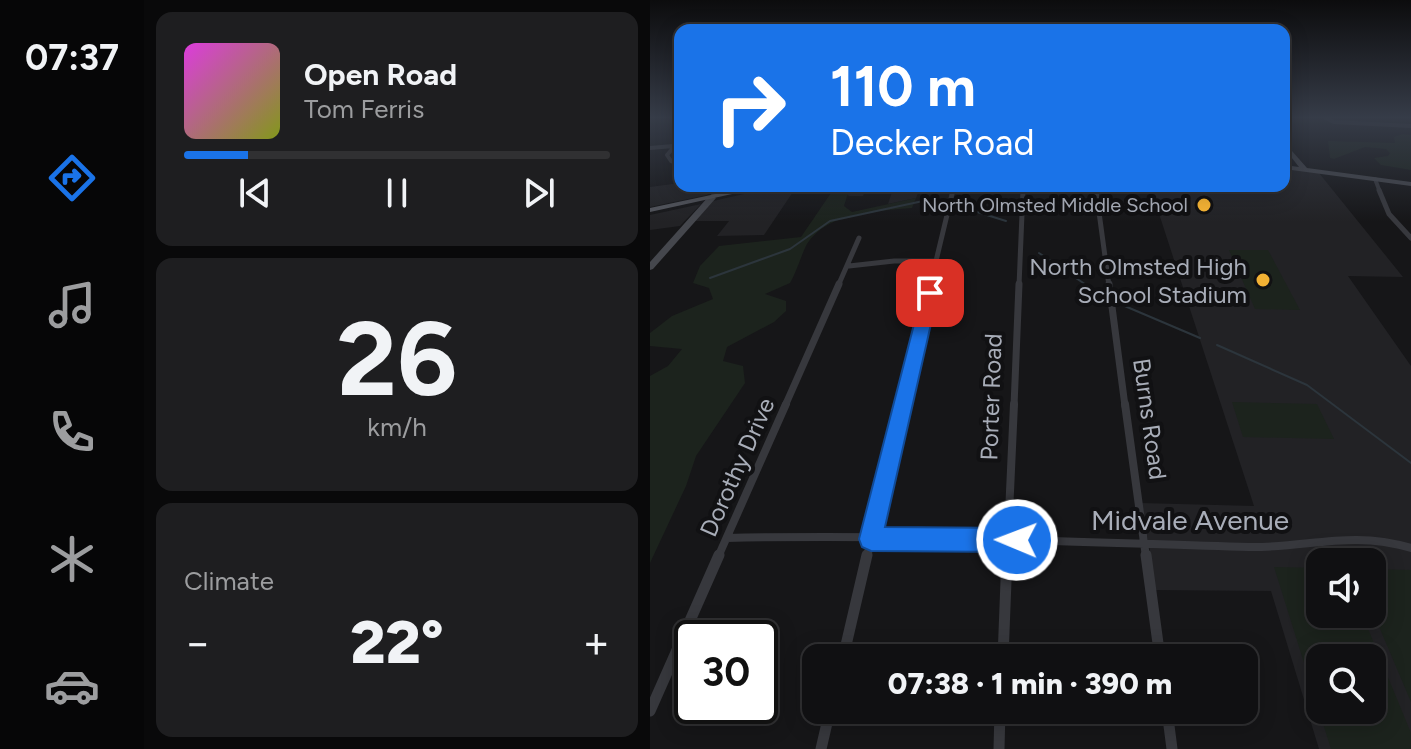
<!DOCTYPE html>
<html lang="en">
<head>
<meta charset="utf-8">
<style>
	:root { --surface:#101012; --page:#1e1e20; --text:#f1f3f6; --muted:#9c9d9f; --line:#303032; --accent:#1a73e8 }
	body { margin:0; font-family:Figtree,sans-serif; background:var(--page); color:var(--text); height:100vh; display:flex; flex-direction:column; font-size:30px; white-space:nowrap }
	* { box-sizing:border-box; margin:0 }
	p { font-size:26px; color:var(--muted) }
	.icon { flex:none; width:44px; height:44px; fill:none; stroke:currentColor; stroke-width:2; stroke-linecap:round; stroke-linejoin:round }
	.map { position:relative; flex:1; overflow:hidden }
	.details { display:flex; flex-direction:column; gap:12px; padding:12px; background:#09090a; width:506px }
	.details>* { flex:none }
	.hud { position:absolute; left:24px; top:24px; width:616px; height:168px; border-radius:16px; box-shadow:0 4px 20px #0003,0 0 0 2px var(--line); background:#1a73e8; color:#fff; overflow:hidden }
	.fabs { position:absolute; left:656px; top:548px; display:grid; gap:16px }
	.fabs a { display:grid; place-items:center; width:80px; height:80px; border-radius:16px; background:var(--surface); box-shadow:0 4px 20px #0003,0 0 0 2px var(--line); font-size:40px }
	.speed { position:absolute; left:24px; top:620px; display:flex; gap:16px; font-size:40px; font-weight:700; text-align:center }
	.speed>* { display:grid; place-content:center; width:104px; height:104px; border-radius:50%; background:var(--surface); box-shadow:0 4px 20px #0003,0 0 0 2px var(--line); line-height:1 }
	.speed .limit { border:4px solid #111; border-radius:12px; background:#fff; color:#111 }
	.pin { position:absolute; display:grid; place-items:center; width:68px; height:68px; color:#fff; margin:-34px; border-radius:16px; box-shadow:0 4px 12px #0006 }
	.me { position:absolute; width:88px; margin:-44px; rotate:271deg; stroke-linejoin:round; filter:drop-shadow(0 0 6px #0008) }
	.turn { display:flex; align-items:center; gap:28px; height:168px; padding:0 24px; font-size:36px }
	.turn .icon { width:104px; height:104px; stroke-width:2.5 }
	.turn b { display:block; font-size:56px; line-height:68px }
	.big { font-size:60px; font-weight:800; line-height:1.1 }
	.details .widget { flex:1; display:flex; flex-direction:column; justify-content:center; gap:12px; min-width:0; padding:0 28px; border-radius:16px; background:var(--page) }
	.details .dial { align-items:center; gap:0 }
	.dial b { font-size:104px; line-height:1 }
	.song { display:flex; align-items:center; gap:24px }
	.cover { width:96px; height:96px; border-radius:12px; background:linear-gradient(135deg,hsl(300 70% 55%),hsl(70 70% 35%)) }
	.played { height:8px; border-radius:4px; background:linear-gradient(90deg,var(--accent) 15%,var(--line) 15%) }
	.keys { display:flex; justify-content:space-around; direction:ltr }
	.heat { display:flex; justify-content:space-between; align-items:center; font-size:44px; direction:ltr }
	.trip { position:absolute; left:152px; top:644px; width:456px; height:80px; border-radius:16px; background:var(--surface); box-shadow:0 4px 20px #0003,0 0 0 2px var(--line); font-weight:800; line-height:80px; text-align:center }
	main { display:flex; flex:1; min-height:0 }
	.menu { display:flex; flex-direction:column; width:144px; justify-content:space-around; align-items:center; background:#060607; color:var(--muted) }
	.menu .icon { width:56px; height:56px }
	.menu .selected { color:var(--accent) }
	.menu b { font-size:36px; color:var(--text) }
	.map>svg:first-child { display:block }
	.built { fill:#222225; fill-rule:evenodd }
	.green { fill:#1c231d; fill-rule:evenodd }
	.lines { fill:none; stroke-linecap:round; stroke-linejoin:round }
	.stream { stroke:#2c353c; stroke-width:2 }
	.street-far4 { stroke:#37383d; stroke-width:4 }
	.street-far3 { stroke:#37383d; stroke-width:5 }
	.street-far2 { stroke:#37383d; stroke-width:7 }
	.street-far1 { stroke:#37383d; stroke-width:8 }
	.street { stroke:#37383d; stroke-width:11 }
	.secondary { fill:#45474d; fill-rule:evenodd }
	.primary { fill:#53555c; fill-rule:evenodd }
	.route { fill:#1a73e8; stroke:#114b97; stroke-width:2 }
	.poi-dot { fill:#f2b134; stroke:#111113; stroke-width:3 }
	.labels { text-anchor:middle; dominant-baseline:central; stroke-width:8; stroke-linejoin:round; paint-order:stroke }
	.far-poi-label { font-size:20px; fill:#a8adb8; stroke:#111113; text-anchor:end }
	.poi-label { font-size:24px; fill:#a8adb8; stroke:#111113; text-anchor:end }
	.street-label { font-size:24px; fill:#a8adb8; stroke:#111113 }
	.near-street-label { font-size:28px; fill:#a8adb8; stroke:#111113 }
</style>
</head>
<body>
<main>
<nav class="menu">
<b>07:37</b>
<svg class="icon selected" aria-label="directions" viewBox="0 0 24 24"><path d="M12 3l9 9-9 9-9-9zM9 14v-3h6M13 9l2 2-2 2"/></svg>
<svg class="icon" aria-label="music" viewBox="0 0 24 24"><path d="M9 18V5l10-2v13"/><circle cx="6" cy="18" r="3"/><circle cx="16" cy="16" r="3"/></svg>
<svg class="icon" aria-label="phone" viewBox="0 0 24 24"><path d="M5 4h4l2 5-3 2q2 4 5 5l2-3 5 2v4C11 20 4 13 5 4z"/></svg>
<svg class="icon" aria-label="climate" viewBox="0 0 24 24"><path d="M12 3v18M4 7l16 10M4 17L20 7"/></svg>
<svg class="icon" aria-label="car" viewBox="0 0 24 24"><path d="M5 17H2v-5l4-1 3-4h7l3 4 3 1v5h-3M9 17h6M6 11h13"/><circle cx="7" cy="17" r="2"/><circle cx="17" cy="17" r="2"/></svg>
</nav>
<section class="details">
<div class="widget">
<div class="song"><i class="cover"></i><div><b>Open Road</b><p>Tom Ferris</p></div></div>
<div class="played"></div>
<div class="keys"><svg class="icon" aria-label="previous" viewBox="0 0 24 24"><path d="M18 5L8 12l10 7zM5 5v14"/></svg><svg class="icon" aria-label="pause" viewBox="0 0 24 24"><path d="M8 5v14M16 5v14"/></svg><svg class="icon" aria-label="next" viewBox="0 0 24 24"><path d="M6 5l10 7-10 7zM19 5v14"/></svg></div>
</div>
<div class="widget dial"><b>26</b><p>km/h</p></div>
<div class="widget"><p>Climate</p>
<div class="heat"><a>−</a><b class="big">22°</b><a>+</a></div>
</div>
</section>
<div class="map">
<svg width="761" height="749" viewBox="0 0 761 749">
	<rect width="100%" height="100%" fill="#161618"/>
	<path class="built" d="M634,168L669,173L753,277L698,276L761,366V749H669L621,591L503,590L498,556L500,551L491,503L604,506L500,186H634ZM670,562H722V614H670ZM670,658H722V710H670Z
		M30,183V186H65L57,195L0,207V187Z
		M129,186H147L114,235L67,236L79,221H44L63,201Z
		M200,186H271L266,198L238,204L243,189H216L213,196H199L196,194Z
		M51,204L30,226L0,230V215Z"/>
	<path class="green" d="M753,134L761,135V170L731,165L724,158L738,156L740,153L736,149L715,147L684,159L680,158L678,141L745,143L744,137Z
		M185,187H200L194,206L202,212L266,198L262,208C228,211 177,212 157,244C152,253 147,271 140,283L115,294L136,301V311L124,322L77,347L73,361L93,366L95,383L46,456L36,486L0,563V376L18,366L32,349L0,346V333L22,316L63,299L59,288L43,283L50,266L69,246L151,237Z
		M579,250H618L650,310L605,309Z
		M582,402L667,404L684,439L593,437Z
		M624,567L670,568V614H712L761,733V749H681ZM670,658H722V710H670Z
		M722,569L761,570V702L722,610Z"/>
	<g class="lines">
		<path class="stream" d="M308,206L356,221
			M389,253L451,295
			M60,278L140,249L180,221L273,201L287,202
			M470,304L550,338
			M567,345L657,385L761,463"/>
		<path class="street-far4" d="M674,117L684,122L761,126
			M30,140L17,155L21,161L30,164
			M0,148L23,146
			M725,179L730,192
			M445,186L446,192
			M66,192L70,186
			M303,192L304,186
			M373,192V186"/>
		<path class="street-far3" d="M446,190L459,286
			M729,190L739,214L761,238
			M62,198L67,190
			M199,266L244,261H287
			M188,286L209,238
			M280,286L303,190
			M369,286L373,190"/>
		<path class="street-far2" d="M459,284L475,406
			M135,406L189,284
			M252,406L281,284
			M364,406L369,284"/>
		<path class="street-far1" d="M475,404L496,557
			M77,538C251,534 425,542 599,547C659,548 700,530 761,548
			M68,557L136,404
			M217,557L253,404
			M357,557L364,404"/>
		<path class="street" d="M496,555L510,658
			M193,658L217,555
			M353,658L357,555
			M517,710L522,749
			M0,711L69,555
			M171,749L180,710
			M349,749L350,710"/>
		<path class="secondary" d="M634,142L657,168L761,182V186L634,169V165L649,167L634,148Z
			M59,196L66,198L3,269L0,270V262Z"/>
		<path class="primary" d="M103,186H118L0,212V208Z"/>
	</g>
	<linearGradient id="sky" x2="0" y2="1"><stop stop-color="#0c0c0d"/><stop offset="0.53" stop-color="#363c48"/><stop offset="1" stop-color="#363c48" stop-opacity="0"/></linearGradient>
	<rect width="761" height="222" fill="url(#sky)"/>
	<path class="route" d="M280,288L288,293L235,527L367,528L375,531L379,540L375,548L367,552L221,551L212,547L209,539L272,293Z"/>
	<g class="poi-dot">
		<circle cx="554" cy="205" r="8"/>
		<circle cx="613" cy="280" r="8"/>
	</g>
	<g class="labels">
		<g class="far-poi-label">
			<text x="538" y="205">North Olmsted Middle School</text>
		</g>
		<g class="poi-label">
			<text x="597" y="266">North Olmsted High<tspan x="597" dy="28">School Stadium</tspan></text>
		</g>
		<g class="street-label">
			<text transform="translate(341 397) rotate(-88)">Porter Road</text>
			<text transform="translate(500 419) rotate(82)">Burns Road</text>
			<text transform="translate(87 467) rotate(-66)">Dorothy Drive</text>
		</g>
		<g class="near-street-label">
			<text x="540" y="520">Midvale Avenue</text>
		</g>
	</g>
</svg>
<div class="fabs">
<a><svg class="icon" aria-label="sound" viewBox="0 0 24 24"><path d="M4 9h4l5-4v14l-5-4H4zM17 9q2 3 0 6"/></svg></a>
<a><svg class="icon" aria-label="search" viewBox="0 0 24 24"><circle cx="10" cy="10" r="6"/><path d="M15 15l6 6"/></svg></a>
</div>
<div class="speed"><div class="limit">30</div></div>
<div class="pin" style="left:280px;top:293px;background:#d93025"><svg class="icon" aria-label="arrive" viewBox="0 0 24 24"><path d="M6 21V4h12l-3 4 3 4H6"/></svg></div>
<svg class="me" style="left:367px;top:540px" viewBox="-20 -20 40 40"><circle r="17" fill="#1a73e8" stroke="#fff" stroke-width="3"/><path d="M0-11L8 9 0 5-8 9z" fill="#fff"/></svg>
<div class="trip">07:38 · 1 min · 390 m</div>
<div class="hud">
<div class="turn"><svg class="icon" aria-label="right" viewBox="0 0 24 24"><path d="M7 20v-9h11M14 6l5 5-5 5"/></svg><div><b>110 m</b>Decker Road</div></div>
</div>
</div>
</main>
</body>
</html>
